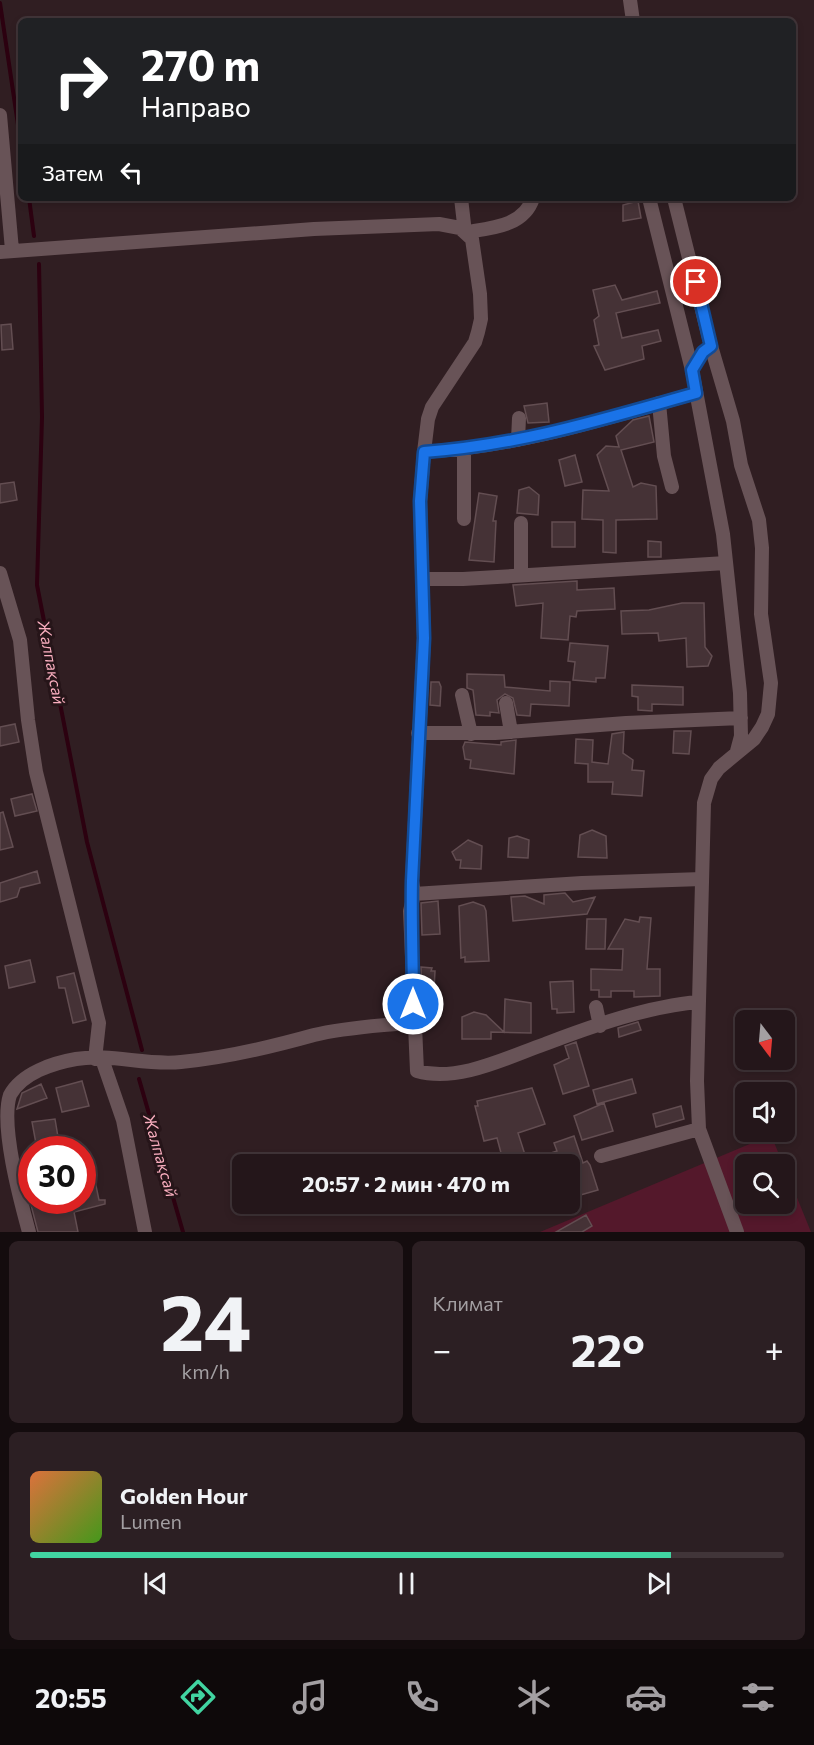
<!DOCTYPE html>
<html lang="ru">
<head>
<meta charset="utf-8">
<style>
	:root { --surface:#24161a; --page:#2c1f23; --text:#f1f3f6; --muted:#a39fa2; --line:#413539; --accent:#41d4a1 }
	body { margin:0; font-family:Commissioner,sans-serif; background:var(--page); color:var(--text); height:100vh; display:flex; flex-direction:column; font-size:22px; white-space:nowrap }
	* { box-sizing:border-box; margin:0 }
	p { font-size:20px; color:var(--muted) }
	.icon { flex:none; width:33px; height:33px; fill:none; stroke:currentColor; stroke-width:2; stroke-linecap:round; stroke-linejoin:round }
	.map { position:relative; height:1232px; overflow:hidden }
	.sheet { display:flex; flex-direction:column; gap:9px; padding:9px; background:#140c0e; flex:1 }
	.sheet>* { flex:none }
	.banner { position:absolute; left:18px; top:18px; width:778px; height:183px; border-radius:9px; box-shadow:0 3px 9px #0003,0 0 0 2px var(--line); background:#202124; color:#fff; overflow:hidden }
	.needle { width:39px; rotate:164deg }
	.controls { position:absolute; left:735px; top:1010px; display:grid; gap:12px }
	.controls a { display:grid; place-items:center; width:60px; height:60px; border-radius:9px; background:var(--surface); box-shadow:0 3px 9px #0003,0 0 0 2px var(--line); font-size:30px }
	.speed { position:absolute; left:18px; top:1136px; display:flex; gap:12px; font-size:30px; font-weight:700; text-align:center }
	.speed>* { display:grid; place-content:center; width:78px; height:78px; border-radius:50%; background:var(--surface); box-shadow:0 3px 9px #0003,0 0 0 2px var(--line); line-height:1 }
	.speed .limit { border:9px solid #d22; background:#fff; color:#111 }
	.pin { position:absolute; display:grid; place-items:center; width:51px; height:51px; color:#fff; margin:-26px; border:3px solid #fff; border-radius:50%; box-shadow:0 2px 6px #0007 }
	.me { position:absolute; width:66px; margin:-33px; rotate:0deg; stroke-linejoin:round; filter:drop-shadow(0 0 4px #0008) }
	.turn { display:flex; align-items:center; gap:21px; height:126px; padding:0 24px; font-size:27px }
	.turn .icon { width:78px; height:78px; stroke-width:2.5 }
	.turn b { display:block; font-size:42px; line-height:51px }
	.then { display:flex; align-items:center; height:57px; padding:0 24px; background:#0003; gap:12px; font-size:22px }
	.big { font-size:45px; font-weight:700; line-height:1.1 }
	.sheet .widget { flex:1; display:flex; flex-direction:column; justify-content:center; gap:9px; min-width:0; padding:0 21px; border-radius:9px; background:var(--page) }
	.sheet .dial { align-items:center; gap:0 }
	.dial b { font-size:78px; line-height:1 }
	.song { display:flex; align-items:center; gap:18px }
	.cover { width:72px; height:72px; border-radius:9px; background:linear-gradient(135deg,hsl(20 70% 55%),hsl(100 70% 35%)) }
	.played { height:6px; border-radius:3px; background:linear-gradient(90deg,var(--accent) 85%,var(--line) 85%) }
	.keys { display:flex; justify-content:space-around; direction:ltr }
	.heat { display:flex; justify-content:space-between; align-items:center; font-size:33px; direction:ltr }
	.sheet .tiles { flex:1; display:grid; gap:9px; grid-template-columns:1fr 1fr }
	.widget:last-child { grid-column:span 2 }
	.trip { position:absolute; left:232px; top:1154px; width:348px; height:60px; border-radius:9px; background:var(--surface); box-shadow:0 3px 9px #0003,0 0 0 2px var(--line); font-weight:700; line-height:60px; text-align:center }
	.menu { display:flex; height:96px; justify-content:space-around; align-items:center; background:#0e090a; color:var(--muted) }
	.menu .icon { width:42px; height:42px }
	.menu .selected { color:var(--accent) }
	.menu b { font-size:27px; color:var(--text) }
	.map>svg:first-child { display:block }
	.green { fill:#54182b }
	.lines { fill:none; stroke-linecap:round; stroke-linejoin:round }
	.stream { stroke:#2c0110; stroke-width:4 }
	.building { fill:#453236; stroke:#634e52; stroke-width:1.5 }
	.street { stroke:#685357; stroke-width:14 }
	.route-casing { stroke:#114b97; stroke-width:15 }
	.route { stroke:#1a73e8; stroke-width:10 }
	.labels { text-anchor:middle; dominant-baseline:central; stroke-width:6; stroke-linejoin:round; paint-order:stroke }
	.water-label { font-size:16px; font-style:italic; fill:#faaebf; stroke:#261519 }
</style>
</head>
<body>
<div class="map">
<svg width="814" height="1232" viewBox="0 0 814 1232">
	<rect width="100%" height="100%" fill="#301e22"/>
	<path class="green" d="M771,1135L783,1164H746V1203H784L785,1168L811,1232H540Z"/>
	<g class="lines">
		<path class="stream" d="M0,3L21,145
			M29,198L34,236
			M39,264L42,417L37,585L87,842L142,1050
			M139,1079L183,1232"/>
	</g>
	<path class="building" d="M638,201L641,218L623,221V205Z
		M615,285L622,300L657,291L660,303L616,313L622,338L658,330L661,341L642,346L644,359L605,370L594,346L599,345L594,320L599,316L593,290Z
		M11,324L13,349L2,350L1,325Z
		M547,403L549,422L528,423L524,406Z
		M649,416L654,442L621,450L633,487L641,483L656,486L657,519L616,520V553L603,552V520L582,519L583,490L609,491L597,455L606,446L619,447L616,436L633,420Z
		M575,455L582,482L565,486L559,460Z
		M14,482L17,500L0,503V484Z
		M529,487L539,495L538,515L517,513L519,490Z
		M479,493L497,496L493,521H496L494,562L469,560Z
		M552,522H575V547H552Z
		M648,541L661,542V557H648Z
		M577,581V590L614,588L615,609L577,611L576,617L570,616L568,640L541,638L543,603L516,606L513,585Z
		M682,603H704L705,647L712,656L708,666L687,667L686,638L659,641L658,633L622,634L621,611L649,610Z
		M570,643L608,646L605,678H596V682L573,680L575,662L568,661Z
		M467,674L504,675L505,687L550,691V681L570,682L569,706L531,704L530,716L517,715L513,698L505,694L497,700L499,713L490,712V716L476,715L473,690L467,688Z
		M431,682H439L441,687L440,706L430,705Z
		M632,685L683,687V705L652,704V711L638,710V697L632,696Z
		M15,724L19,742L0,746V727Z
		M674,731H691L689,754L673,753Z
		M624,732L623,753L633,760L632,770L644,771L642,796L612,794L613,782H588V764L575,763L576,739L593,740L592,762L608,764L612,734Z
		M516,740L514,774L470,768L471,760L465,759L463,747L465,742L501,745V742Z
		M32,794L37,811L15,816L11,799Z
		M3,812L13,847L0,850V813Z
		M592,830L606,836L607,858L578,857L580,835Z
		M517,836L529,840L528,858L508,857L509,838Z
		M468,840L482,846L481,869L460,868L461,860H456L452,852Z
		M37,871L40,883L20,888L17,897L0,902V883Z
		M565,893L573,902L595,897L587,914L513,921L511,897L525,896L544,904V895Z
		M438,901L440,934L422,935L421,903Z
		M473,902L484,906L486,911L489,961L465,962V957L461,958L459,906Z
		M640,917L651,918L647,969H660V996L634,997V991H611V997H599V990H591V969L622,970L623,949H608L625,919L639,922Z
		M587,919H606L605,949H586Z
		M30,960L35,982L9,988L5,966Z
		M421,967L432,968L431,971H435L433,1008H423Z
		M74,973L86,1020L73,1023L65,988H59L57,977Z
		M573,981L574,1012L557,1013V1009H552L550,982Z
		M505,999L531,1003V1033L491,1032V1039H462V1017L474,1012L486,1015L504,1032Z
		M638,1022L641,1030L619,1037L618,1028Z
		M576,1042L589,1086L563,1094L554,1065L569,1058L565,1046Z
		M632,1079L636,1093L597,1104L593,1090Z
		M82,1081L89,1106L62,1112L56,1088Z
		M41,1084L47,1098L17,1109L22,1093Z
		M532,1088L545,1124L518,1133L527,1161L557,1151L554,1143L574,1136L583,1163L587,1161L590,1165L598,1190L570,1198V1164H504L497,1138L484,1141L475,1106H478L477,1101Z
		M604,1103L613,1131L582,1140L574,1116Z
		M681,1106L684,1119L656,1127L653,1114Z
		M55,1119L60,1149H37L32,1122Z
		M82,1177L95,1181L99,1200H105V1204L74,1212L78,1232H38L31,1205L39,1204V1200H82Z
		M586,1215L592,1226L582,1232H556Z"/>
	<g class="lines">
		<path class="street" d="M630,0L633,21
			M0,115L12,250
			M649,198L692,370L723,534L740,693L741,736L737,751
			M674,198L711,346L733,421L741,465L759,520L762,548L761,614L771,683L768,714L762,727L754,739L719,768L711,779L704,803L697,1081L699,1129L737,1232
			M460,228L464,224L461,198
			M467,232C492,228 524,226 533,198
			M0,252L314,229L439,224L460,228L472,239L480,294L481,319L478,332L475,342L432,407L428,419L424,452L420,502L424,638L412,881L414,894L410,911L417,1071C458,1083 508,1057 545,1044C592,1026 649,1006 699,1002
			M659,403L664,456L672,487
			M518,440L519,418
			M464,449V519
			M424,452C521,446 604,419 696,393
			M521,523V575
			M0,573L20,640L28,720L36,772L99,1023L95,1059
			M424,579H463L726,563
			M462,695L471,734
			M506,703L511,732
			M418,733H495L626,723L741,718
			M414,894L582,883L702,879
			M596,1007L600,1026
			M102,1059L123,1120L145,1232
			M601,1156L699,1129
			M29,1232C20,1199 0,1125 10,1095C22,1073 53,1063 76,1059C110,1053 146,1066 181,1062C225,1058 271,1047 314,1035C346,1027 381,1026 414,1022"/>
	</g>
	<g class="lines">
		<g class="route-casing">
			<path id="route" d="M413,1004C413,963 411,920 412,881L424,638L420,501L424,452C521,445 603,419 696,393L692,370L703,352L711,346L696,282"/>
		</g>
		<use href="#route" class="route"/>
	</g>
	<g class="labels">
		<g class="water-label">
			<text transform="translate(52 662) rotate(79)">Жалпақсай</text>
			<text transform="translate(161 1155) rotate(74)">Жалпақсай</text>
		</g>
	</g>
</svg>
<div class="controls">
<a><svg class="needle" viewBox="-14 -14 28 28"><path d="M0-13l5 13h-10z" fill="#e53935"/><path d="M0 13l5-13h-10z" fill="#a39fa2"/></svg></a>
<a><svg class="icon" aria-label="sound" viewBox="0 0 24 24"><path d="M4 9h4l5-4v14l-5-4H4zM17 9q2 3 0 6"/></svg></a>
<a><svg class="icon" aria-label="search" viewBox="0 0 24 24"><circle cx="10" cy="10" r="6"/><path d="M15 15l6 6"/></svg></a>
</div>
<div class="speed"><div class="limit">30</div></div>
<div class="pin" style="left:696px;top:282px;background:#d93025"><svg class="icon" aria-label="arrive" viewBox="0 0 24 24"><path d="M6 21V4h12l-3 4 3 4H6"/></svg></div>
<svg class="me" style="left:413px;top:1004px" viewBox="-20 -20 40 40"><circle r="17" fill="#1a73e8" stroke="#fff" stroke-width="3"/><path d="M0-11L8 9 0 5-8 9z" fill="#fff"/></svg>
<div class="trip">20:57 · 2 мин · 470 m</div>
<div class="banner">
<div class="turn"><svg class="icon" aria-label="right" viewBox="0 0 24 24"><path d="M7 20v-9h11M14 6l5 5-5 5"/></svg><div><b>270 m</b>Направо</div></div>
<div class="then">Затем<svg class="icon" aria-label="left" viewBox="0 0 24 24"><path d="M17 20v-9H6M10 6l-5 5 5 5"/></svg></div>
</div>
</div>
<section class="sheet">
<div class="tiles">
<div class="widget dial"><b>24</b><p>km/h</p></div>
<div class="widget"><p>Климат</p>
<div class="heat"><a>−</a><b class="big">22°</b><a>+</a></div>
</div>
<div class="widget">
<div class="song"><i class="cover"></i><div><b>Golden Hour</b><p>Lumen</p></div></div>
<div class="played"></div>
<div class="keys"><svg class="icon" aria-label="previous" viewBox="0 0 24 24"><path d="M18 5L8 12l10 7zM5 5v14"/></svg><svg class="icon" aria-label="pause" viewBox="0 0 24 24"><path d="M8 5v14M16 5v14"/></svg><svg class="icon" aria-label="next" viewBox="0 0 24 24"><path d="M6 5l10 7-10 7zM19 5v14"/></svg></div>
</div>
</div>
</section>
<nav class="menu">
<b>20:55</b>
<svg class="icon selected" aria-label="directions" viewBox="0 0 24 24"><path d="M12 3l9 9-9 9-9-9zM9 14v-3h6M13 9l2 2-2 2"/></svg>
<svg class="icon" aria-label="music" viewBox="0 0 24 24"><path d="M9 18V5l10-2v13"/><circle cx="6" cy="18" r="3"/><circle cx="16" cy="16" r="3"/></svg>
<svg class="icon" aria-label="phone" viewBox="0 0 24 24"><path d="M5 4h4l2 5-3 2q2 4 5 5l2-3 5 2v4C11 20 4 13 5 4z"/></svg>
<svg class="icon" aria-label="climate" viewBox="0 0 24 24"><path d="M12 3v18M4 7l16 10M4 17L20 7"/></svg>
<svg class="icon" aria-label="car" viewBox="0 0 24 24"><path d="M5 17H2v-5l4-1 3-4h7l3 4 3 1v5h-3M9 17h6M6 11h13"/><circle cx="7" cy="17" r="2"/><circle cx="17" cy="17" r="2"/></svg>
<svg class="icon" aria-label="filters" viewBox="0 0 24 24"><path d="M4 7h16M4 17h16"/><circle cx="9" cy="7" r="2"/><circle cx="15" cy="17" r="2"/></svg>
</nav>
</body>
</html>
